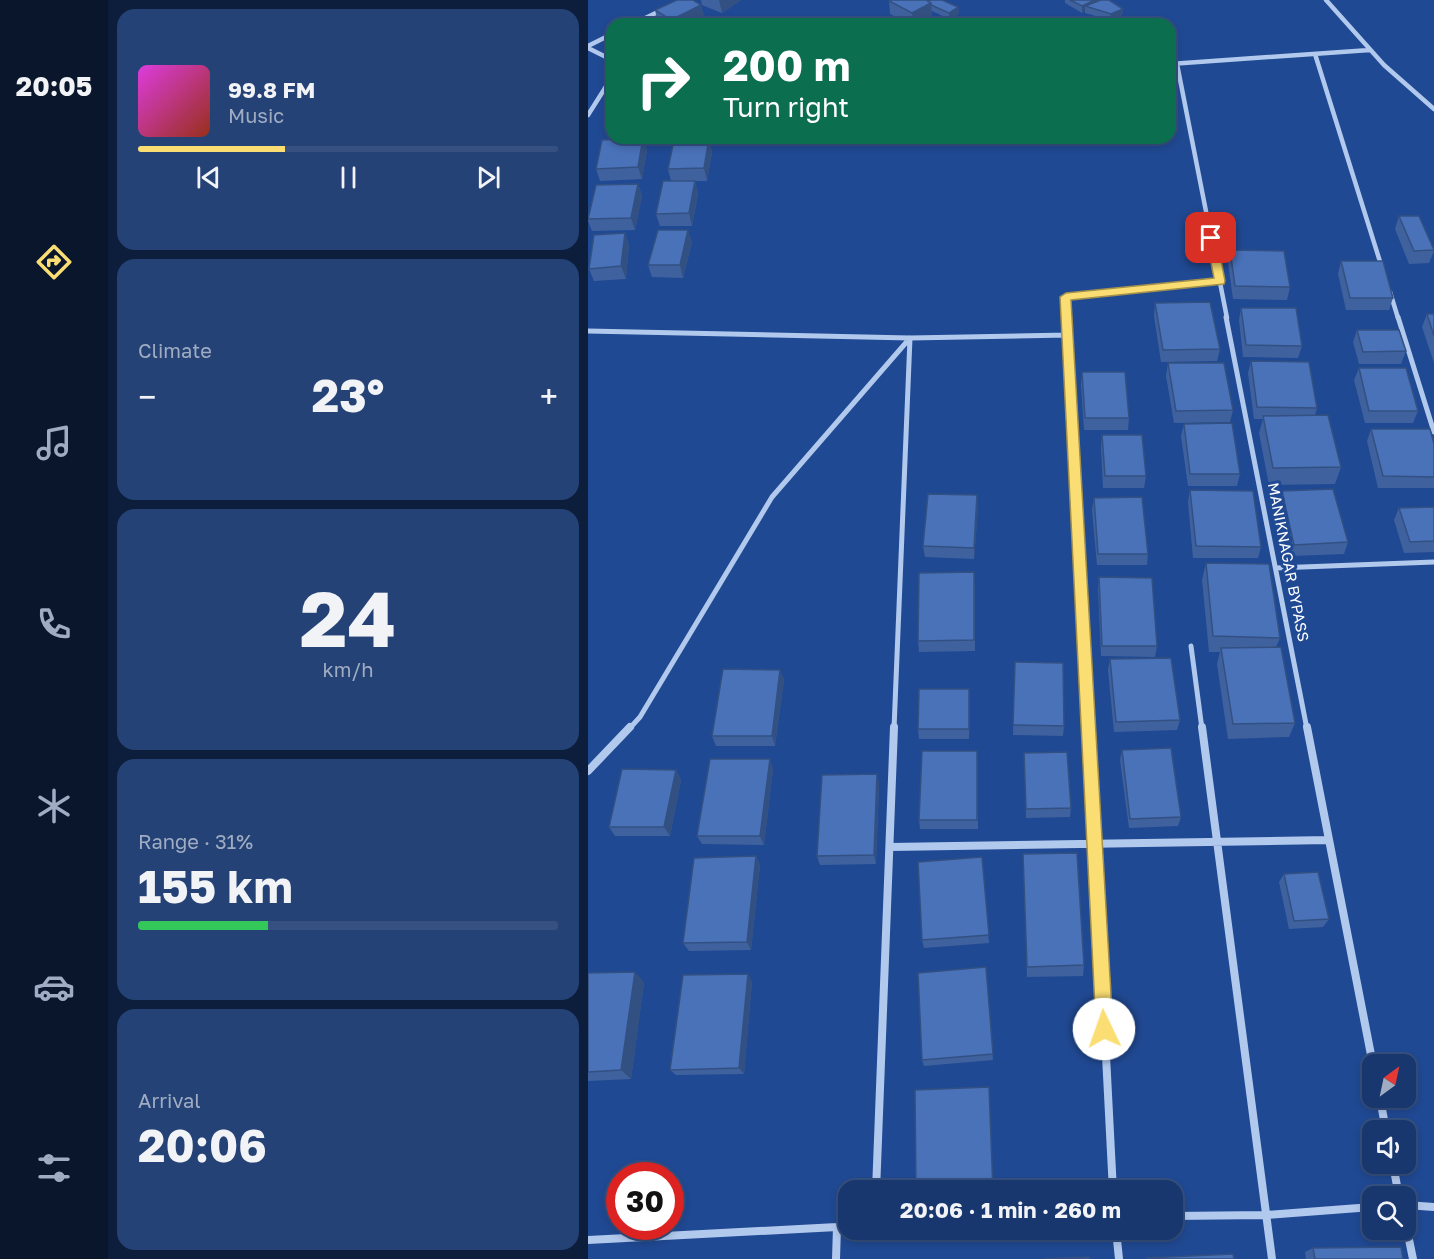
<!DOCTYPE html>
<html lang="en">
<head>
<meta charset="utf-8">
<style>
	:root { --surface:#18376e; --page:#254276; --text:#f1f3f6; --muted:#9facc2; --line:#365181; --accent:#fbde73 }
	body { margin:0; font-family:"Golos Text",sans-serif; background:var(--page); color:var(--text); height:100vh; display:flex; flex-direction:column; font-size:22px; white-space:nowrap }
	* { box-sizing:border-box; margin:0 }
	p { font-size:20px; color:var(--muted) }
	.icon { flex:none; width:33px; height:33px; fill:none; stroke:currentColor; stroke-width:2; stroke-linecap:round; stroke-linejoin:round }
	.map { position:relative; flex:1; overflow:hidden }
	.drawer { display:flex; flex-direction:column; gap:9px; padding:9px; background:#0d1e3c; width:480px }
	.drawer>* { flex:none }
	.hud { position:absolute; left:18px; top:18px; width:570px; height:126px; border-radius:18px; box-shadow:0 3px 9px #0003,0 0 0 2px var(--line); background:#0b6e4f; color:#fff; overflow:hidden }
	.needle { width:39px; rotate:33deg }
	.buttons { position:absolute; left:774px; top:1054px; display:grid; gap:12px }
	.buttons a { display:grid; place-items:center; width:54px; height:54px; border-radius:12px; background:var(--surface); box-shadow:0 3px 9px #0003,0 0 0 2px var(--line); font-size:30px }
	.speed { position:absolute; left:18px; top:1162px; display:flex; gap:12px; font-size:30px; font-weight:700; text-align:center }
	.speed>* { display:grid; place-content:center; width:78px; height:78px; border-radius:50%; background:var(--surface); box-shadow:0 3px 9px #0003,0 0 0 2px var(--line); line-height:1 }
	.speed .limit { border:9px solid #d22; background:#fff; color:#111 }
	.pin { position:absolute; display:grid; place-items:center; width:51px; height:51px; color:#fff; margin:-26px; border-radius:12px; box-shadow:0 3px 9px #0006 }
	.me { position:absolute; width:66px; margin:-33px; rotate:357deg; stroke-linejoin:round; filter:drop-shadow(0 0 4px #0008) }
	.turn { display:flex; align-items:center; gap:21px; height:126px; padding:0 18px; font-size:27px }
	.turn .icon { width:78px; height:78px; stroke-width:2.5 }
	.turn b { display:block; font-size:42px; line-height:51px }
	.big { font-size:45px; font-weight:700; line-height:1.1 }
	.drawer .card { flex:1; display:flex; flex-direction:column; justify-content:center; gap:9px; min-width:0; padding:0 21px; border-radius:18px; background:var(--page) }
	.drawer .dial { align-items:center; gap:0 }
	.dial b { font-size:78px; line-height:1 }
	.song { display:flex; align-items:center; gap:18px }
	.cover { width:72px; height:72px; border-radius:9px; background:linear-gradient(135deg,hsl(300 70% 55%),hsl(10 70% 35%)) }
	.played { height:6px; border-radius:3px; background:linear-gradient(90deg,var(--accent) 35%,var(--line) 35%) }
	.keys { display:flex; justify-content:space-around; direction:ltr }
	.heat { display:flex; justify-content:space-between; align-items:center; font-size:33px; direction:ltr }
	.charge { height:9px; border-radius:4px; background:linear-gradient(90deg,#34c759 31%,var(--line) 0) }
	.trip { position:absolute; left:250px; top:1180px; width:345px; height:60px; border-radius:18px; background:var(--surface); box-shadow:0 3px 9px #0003,0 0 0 2px var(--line); font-weight:700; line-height:60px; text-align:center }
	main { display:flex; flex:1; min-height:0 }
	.menu { display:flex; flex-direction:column; width:108px; justify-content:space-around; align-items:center; background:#0a162c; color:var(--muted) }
	.menu .icon { width:42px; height:42px }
	.menu .active { color:var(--accent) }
	.menu b { font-size:27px; color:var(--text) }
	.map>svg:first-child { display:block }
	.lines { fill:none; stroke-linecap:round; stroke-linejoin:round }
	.minor-far2 { stroke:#b2c9ee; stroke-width:4.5 }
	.minor-far1 { stroke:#b2c9ee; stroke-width:5 }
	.minor { stroke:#b2c9ee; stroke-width:8 }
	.wall { fill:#3f629f }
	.shaded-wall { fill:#335082 }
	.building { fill:#4972b9; stroke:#335082; stroke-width:1.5 }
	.route { fill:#fbde73; stroke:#a3904b; stroke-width:1.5 }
	.labels { text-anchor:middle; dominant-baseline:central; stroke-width:6; stroke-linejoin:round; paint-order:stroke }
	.street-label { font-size:15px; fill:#fff; stroke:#204993 }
</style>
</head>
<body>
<main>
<nav class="menu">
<b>20:05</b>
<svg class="icon active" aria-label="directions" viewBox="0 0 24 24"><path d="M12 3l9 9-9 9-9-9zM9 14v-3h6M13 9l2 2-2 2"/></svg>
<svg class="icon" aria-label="music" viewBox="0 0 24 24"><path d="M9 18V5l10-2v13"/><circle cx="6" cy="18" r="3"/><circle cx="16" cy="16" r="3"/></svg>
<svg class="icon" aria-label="phone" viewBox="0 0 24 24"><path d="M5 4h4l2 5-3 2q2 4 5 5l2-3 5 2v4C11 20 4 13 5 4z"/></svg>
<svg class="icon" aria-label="climate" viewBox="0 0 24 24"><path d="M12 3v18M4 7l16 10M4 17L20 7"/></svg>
<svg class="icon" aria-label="car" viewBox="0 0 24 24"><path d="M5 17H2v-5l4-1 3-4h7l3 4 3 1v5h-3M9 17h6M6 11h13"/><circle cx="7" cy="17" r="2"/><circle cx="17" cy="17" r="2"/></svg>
<svg class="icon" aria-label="filters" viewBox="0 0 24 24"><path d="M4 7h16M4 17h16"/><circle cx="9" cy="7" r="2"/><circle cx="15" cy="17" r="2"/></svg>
</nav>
<section class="drawer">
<div class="card">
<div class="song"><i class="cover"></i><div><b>99.8 FM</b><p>Music</p></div></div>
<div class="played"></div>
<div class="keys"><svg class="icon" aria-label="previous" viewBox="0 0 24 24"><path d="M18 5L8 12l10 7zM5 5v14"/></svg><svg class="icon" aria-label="pause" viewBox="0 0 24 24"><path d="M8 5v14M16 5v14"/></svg><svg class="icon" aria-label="next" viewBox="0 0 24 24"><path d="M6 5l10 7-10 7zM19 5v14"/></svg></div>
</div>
<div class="card"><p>Climate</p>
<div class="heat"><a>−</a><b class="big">23°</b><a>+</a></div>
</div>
<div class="card dial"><b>24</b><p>km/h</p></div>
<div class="card"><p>Range · 31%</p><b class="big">155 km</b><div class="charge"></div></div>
<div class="card"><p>Arrival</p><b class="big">20:06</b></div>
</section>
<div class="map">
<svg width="846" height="1259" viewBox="0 0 846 1259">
	<rect width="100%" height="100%" fill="#204993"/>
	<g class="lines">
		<path class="minor-far2" d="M738,0L796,65L846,109
			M45,24L74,10
			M0,46L24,34
			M0,48L24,60
			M727,54L794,268
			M582,64L782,50
			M589,64L639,318
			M0,115L24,77
			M802,292L810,318
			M479,318L478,297L632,281"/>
		<path class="minor-far1" d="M479,317L501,729
			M638,317L719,729
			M810,317L846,432
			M0,331L322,338L480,335
			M688,568L846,562
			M603,646L614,729
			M41,729L52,717L184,497L322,338
			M306,729L322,338"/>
		<path class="minor" d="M501,727L525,1191
			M614,727L684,1259
			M719,727L785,1065
			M0,771L42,727
			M302,847L741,840
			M792,1098L798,1131
			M805,1164L811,1197
			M288,1191L306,727
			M818,1205L846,1207
			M585,1216L678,1215L784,1207
			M818,1225L825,1259
			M528,1230L531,1259
			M0,1240L249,1227
			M248,1259L249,1227L261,1225"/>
	</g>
	<path class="wall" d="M113,0H153L134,13L114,5Z
		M477,0H521L535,9L534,15L522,20L497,13V11L494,13L477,3Z
		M301,1H340L370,7L371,14L361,19L344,11V15L328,24H276L320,23L302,14Z
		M113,5L116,17L102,24H72L70,23L67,10Z
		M24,100V138H32H20L16,126Z
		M55,138L59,151L54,179L12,181L8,169Z
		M88,138H122L121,139L124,152L119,181H107L110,194L104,226H72L68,214L83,181L80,169L88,140Z
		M50,184L54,196L47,230L4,231L0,221V216Z
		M811,216L846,251L841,263L821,264L807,229Z
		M37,233L41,245L38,279L6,281L1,269Z
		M104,242L95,278L64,277L60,265Z
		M642,250L702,287L699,300L645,299L640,263Z
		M753,261L805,298L801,310H758L750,274Z
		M567,303L632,349L629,361L573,362L566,316Z
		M653,308L714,346L710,358L655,357L651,320Z
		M839,314H846V363L834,327Z
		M769,330L818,351L813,364H771L765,342Z
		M663,361L729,408L727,415L753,467L747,484L681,485L671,433L675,419H666L660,373Z
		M580,363L645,410L642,422L586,423L578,376Z
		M771,368L830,411L825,423H777L766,380Z
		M494,372L541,418L540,430H496L493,385Z
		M596,424L652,474L649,486H600L593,436Z
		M783,429L846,444V488H790L779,441Z
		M514,435L558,476L556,488H515L513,447Z
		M602,490L673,547L670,558H605L600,502Z
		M694,491L760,542L756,554L703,556L690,503Z
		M389,495L390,507L386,559L337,557L335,546Z
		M506,498L560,554L559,565H509L504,510Z
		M846,507V552L816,553L806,520L811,508Z
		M618,563L692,638L688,647L707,723L701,737L640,739L629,664L632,652H621L614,580Z
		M511,577L569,646L567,657L513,656L510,588Z
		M387,584V651L331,652L330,641Z
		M522,659L592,720L589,730L526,732L520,670Z
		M427,662L476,726L475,736L425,735Z
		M192,670L196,680L187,746H128L124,736Z
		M382,699L381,739H331L330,729Z
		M534,750L593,817L590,826L541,828L532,760Z
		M436,753L483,808L482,817L438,818Z
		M182,759L185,769L176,845L114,844L109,836Z
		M390,760V829H332L331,820Z
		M88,770L93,780L82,836H27L21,827Z
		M291,783L288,864L232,865L229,856Z
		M435,854L496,965L495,976L439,977Z
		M168,856L172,865L163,950L101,951L95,943Z
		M394,857L401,943L336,948L334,940Z
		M696,874L741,919L735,927L701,929L691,882Z
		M398,967L405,1060L336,1066L334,1060Z
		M0,973L56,982L43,1079L0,1081Z
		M164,981L156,1074L88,1075L82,1070Z
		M725,1248L815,1259H718L717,1252Z"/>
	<path class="shaded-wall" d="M131,0H153L134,13Z
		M507,0H516L497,6V11L494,13V6Z
		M343,3L344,15L328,24H325L324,13Z
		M113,5L116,17L102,24H84L83,20Z
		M370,7L371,14L361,19V13Z
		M535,9L534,15L522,20L523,14Z
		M55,138L59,151L54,179L50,167Z
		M121,139L124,152L119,181L116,168Z
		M107,181L110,194L104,226L101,213Z
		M50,184L54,196L47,230L43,218Z
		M100,230L104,242L95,278L92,265Z
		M37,233L41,245L38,279L33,266Z
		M389,495L390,507L386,559V548Z
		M192,670L196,680L187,746L184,736Z
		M381,689L382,699L381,739Z
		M182,759L185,769L176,845L172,836Z
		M88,770L93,780L82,836L76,827Z
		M289,774L291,783L288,864L286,855Z
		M168,856L172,865L163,950L159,942Z
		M47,972L56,982L43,1079L33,1070Z
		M160,974L164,981L156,1074L151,1068Z"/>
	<path class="building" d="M89,0H105L113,5L83,20L67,10Z
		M303,0H338L343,3L324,13L301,1Z
		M343,0H354L370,7L361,13L343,5V3L340,1Z
		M482,0H507L494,6Z
		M513,0H521L535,9L523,14L497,6Z
		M341,21H402V24H341Z
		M446,21L447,24H407V22Z
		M276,23H321V24H276Z
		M23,100H24V125L16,126Z
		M55,138L50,167L8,169L14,140Z
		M121,139L116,168L80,169L86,140Z
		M75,181H107L101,213L68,214Z
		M50,184L43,218L0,219L8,185Z
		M811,216H831L846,250L826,251Z
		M70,230H100L92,265H60Z
		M37,233L33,266L1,269L6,235Z
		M642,250L696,251L702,287L647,286Z
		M753,261H795L805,298H762Z
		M622,302L632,349L575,350L567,303Z
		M653,308H708L714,346L658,345Z
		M839,314H846V336Z
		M769,330H811L818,351L775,352Z
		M663,361L721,362L729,408L669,407Z
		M580,363H636L645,410L588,411Z
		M771,368H818L830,411H781Z
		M494,372H537L541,418H497Z
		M740,415L753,467L685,468L675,416Z
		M644,423L652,474H602L596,424Z
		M783,429H842L846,444V477L795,476Z
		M514,435H554L558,476H517Z
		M745,489L760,542L706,545L694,491Z
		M602,490L665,491L673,547L608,546Z
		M340,494L389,495L386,548L335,546Z
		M554,497L560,554H510L506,498Z
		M846,507V541L822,542L811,508Z
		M618,563L681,564L692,638L625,636Z
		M386,572V640L330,641L331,573Z
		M511,577L564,578L569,646H514Z
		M693,647L707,723L645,724L633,648Z
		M583,658L592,720L528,722L522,659Z
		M427,662L475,663L476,726L425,725Z
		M135,669L192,670L184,736H124Z
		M331,689H381V729H330Z
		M583,748L593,817L542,819L534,750Z
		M334,751H389V820H331Z
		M479,752L483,808L438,809L436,753Z
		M122,759H182L172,836H109Z
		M34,769L88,770L76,827H21Z
		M289,774L286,855L229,856L234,775Z
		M489,853L496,965L439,967L435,854Z
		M168,856L159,942L95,943L106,858Z
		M394,857L401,935L334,940L330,862Z
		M730,872L741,919L706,921L696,874Z
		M398,967L405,1054L334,1060L330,973Z
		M47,972L33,1070L0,1072V973Z
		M160,974L151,1068L82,1070L95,975Z
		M401,1087L405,1191H328L327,1090Z
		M813,1247L815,1259H727L725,1248Z
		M645,1254L646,1259H559V1258Z
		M501,1257L502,1259H455Z"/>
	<path class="route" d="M623,235L629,238L637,281L636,284L483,300L525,1029L522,1035L516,1037L510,1035L508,1029L472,297L478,293L626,278L618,238Z"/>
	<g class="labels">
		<g class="street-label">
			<text transform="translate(701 562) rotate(79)">MANIKNAGAR BYPASS</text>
		</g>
	</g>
</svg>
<div class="buttons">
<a><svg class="needle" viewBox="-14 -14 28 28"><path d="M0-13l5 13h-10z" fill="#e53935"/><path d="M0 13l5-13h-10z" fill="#9facc2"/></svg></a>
<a><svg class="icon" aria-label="sound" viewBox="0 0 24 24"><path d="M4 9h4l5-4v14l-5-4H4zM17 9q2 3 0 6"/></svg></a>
<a><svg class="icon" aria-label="search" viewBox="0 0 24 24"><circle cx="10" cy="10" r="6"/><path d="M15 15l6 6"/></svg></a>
</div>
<div class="speed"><div class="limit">30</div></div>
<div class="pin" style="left:623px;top:238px;background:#d93025"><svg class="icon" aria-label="arrive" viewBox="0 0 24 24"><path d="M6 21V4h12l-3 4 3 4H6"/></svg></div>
<svg class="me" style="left:516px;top:1029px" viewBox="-20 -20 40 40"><circle r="19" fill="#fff"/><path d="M0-13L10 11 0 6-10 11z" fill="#fbde73"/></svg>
<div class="trip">20:06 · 1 min · 260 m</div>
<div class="hud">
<div class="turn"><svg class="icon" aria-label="right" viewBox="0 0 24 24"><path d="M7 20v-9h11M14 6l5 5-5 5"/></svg><div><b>200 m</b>Turn right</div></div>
</div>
</div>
</main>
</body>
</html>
